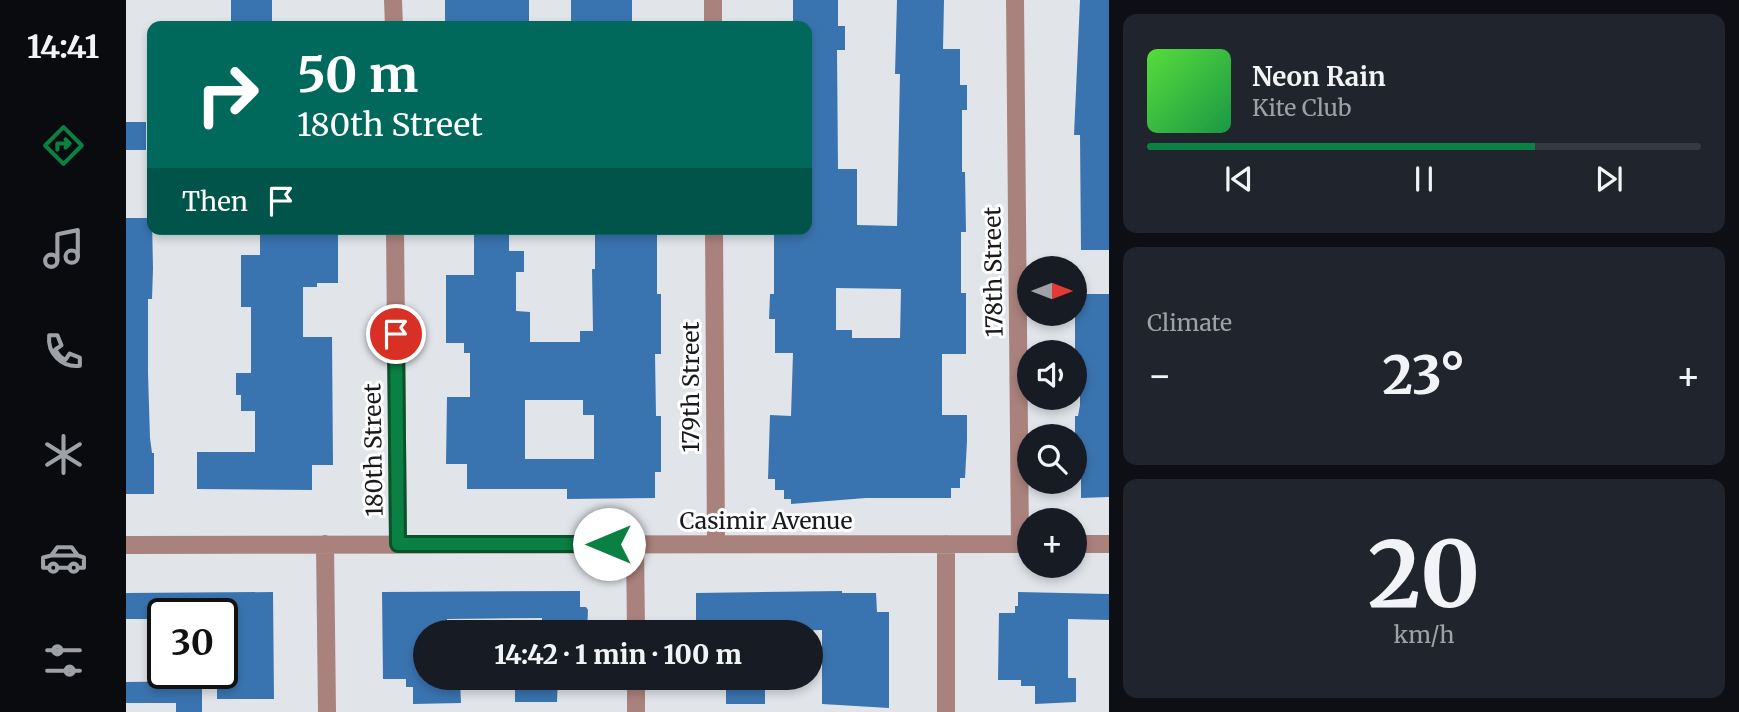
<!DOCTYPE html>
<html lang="en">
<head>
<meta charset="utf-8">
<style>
	:root { --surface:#171b24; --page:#20242c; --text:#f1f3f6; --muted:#9ea1a6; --line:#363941; --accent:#0b8043 }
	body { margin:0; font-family:Merriweather,serif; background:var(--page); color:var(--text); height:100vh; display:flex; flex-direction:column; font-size:26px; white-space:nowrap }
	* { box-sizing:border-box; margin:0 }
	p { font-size:23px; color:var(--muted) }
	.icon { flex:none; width:38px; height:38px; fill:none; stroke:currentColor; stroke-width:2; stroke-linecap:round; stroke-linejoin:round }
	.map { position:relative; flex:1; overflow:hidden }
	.sheet { display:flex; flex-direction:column; gap:14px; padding:14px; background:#0d0f14; width:630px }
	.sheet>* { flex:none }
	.banner { position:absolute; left:21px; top:21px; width:665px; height:214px; border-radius:14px; box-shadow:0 4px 10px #0003; background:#00695c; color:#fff; overflow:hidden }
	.needle { width:46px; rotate:90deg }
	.fabs { position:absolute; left:891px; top:256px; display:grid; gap:14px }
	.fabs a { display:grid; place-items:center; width:70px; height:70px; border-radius:50%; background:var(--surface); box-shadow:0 4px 10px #0003; font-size:35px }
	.speed { position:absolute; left:21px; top:598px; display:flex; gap:14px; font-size:35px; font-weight:700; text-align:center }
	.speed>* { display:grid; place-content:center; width:91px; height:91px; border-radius:50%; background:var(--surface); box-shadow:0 4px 10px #0003; line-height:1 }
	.speed .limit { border:4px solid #111; border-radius:10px; background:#fff; color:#111 }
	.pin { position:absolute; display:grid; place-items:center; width:60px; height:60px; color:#fff; margin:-30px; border:4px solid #fff; border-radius:50%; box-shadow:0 2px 7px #0007 }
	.me { position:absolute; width:77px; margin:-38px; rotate:270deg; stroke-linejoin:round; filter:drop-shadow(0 0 5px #0008) }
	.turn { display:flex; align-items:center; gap:24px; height:147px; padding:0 35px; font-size:32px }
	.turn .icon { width:91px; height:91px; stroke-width:2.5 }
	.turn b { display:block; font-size:49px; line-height:60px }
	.then { display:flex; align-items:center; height:66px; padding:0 35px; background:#0003; gap:14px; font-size:26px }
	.big { font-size:52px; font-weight:800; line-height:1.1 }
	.sheet .card { flex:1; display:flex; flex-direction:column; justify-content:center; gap:10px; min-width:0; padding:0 24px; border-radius:14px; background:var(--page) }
	.sheet .dial { align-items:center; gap:0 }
	.dial b { font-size:91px; line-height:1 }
	.song { display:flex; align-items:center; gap:21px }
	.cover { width:84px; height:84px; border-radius:10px; background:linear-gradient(135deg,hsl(110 70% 55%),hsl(140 70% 35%)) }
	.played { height:7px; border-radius:4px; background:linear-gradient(90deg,var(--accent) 70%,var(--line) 70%) }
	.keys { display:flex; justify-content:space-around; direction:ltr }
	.heat { display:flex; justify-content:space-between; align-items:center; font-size:38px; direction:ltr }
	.trip { position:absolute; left:287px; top:620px; width:410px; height:70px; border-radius:35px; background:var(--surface); box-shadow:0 4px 10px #0003; font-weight:800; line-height:70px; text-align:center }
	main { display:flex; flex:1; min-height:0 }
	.menu { display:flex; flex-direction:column; width:126px; justify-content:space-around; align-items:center; background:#090b0e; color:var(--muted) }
	.menu .icon { width:49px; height:49px }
	.menu .on { color:var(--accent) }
	.menu b { font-size:32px; color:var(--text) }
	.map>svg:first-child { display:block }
	.building { fill:#3a74b0; fill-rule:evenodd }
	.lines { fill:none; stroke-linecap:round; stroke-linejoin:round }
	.minor { stroke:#aa827d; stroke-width:18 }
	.route-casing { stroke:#07532c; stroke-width:18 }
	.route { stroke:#0b8043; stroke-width:12 }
	.labels { text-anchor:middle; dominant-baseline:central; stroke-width:6; stroke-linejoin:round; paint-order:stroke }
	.street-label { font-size:23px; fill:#191a1c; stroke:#fff }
</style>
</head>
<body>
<main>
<nav class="menu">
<b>14:41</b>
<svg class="icon on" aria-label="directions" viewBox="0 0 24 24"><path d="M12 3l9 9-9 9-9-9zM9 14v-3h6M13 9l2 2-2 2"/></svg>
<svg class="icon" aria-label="music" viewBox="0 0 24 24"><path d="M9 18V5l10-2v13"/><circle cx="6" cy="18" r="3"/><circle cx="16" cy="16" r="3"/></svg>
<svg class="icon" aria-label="phone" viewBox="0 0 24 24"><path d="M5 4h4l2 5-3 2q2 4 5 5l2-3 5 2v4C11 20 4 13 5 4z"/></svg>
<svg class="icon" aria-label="climate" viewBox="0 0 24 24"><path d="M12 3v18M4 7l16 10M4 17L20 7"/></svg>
<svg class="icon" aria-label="car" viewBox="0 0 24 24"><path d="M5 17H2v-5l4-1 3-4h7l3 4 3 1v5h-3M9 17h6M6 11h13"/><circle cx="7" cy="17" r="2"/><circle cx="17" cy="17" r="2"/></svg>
<svg class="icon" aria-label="filters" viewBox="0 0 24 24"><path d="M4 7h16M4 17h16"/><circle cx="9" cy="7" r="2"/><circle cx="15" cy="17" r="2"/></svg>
</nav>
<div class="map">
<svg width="983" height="712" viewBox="0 0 983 712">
	<rect width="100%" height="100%" fill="#e1e5ea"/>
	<path class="building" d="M105,0H146V26H105Z
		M319,0H403V26H319Z
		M445,0H506V26H445Z
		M667,0H712V26H719V50H711L712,169H731V225L771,226L774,74H769L771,0H818L817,49H834V85H841V110H836V172H839L840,232H835V293H840V354H816V415H841V441L839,478H834V488H825V498H740L665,504V499H658V490H649V479H642L644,415L665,416L667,353H649V319H643L644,294H648V229H681V26H667ZM710,288L775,289L774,338H726V330H710Z
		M954,0H983V250H955L954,135H948Z
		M0,122H20V150H0Z
		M0,218H26L27,269L26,299H22V373L24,438L26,453H28V494H0Z
		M134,229H212V283H191V287H177V337H206L207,465H186V490L71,489V452H129V411H115V395H110V373H125V307H115V255H134Z
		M348,229H383V251H398V272H390V311L404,312V342H454V331H467L466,269H469V229H531V294H535V354H529L530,416H535V472H529V498L441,499V489H341V464H320L321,397H344V353H338V343H320V275H348ZM399,400H457V415H468V459H399Z
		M949,294H983V497L955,498V472H949V416H952L954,405V355H949Z
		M454,591V607H460L462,610L461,632H416V618L321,619V632H299V677H325V681H334L335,703L287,704V687H280V679H257L256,592Z
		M716,591V593H750L751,612H763V708L696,704V630L570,632V593Z
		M147,592L148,699H91V674H96V663H103V622H96V614H37V619H0V593Z
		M892,592L983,594V620L942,619V678H950V702L909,704V686H895V680H872L873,613H889V606H892Z
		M392,677H432L431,702H389V682H392Z
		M600,677H639V704H600Z
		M76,681V712H50V703H0V682Z"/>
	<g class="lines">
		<path class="minor" d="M267,0L268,26
			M587,0V26
			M889,0L894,544
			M269,229L272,544
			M588,229L590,544
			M199,544L201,712
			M509,544L510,632
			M820,544V712
			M948,544H983
			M0,545L903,544
			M510,677V712"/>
	</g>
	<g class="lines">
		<g class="route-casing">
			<path id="route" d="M270,334L272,544H483"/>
		</g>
		<use href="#route" class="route"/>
	</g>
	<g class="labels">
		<g class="street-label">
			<text transform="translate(867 272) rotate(-91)">178th Street</text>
			<text transform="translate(564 387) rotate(-90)">179th Street</text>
			<text transform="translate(247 450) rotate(-91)">180th Street</text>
			<text x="640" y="520">Casimir Avenue</text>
		</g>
	</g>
</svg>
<div class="fabs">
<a><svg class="needle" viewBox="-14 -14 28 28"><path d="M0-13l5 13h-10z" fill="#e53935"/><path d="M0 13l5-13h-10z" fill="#9ea1a6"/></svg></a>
<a><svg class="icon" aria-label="sound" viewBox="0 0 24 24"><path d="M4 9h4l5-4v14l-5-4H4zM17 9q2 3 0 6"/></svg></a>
<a><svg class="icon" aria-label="search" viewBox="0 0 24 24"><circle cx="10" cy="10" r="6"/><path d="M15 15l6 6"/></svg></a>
<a>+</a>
</div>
<div class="speed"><div class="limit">30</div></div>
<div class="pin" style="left:270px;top:334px;background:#d93025"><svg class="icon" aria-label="arrive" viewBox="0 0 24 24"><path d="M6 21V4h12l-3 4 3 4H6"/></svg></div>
<svg class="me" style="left:483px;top:544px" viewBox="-20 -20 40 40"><circle r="19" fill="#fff"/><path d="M0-13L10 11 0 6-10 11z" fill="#0b8043"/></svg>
<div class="trip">14:42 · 1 min · 100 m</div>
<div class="banner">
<div class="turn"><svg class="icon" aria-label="right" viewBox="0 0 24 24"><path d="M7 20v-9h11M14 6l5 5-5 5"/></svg><div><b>50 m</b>180th Street</div></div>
<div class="then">Then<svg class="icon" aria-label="arrive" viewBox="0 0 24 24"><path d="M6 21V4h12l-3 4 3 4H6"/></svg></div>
</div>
</div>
<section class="sheet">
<div class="card">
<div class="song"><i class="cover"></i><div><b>Neon Rain</b><p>Kite Club</p></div></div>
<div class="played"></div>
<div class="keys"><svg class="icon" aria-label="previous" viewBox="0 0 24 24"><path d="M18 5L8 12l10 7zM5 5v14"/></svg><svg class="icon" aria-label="pause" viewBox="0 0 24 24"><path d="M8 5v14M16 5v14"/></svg><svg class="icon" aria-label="next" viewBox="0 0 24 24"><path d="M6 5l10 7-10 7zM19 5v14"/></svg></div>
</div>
<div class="card"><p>Climate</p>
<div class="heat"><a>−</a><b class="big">23°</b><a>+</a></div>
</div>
<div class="card dial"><b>20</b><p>km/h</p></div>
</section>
</main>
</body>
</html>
